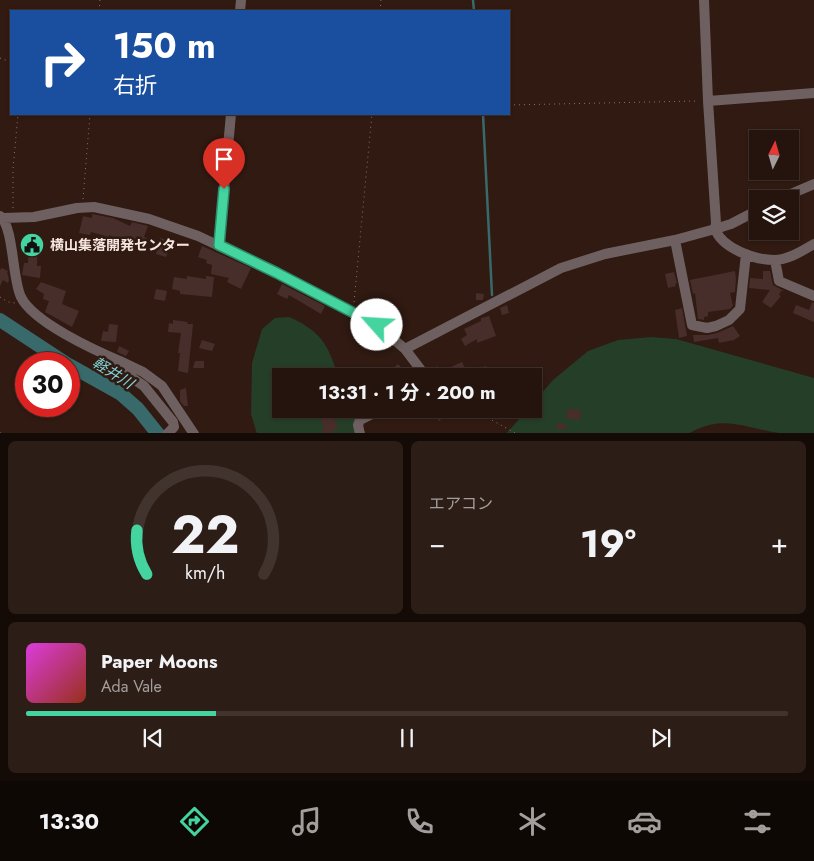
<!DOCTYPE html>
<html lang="ja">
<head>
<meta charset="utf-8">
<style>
	:root { --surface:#24140d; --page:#2c1d16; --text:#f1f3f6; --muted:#a39e9d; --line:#41332e; --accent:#44d4a0 }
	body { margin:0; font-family:Jost,"Noto Sans JP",sans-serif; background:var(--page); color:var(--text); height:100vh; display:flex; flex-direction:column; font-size:19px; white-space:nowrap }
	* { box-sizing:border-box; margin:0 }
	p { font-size:16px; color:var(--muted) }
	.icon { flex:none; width:28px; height:28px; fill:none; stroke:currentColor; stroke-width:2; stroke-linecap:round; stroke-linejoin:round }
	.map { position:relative; height:433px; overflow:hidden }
	.sheet { display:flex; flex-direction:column; gap:8px; padding:8px; background:#140b07; flex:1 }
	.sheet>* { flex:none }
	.banner { position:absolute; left:10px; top:10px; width:500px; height:105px; border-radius:0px; box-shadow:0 1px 4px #0004,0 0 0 1px var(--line); background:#1a4fa0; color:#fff; overflow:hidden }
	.needle { width:32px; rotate:5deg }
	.controls { position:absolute; left:749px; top:130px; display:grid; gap:10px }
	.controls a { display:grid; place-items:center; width:50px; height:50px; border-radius:0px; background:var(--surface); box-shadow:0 1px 4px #0004,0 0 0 1px var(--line); font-size:25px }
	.speed { position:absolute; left:15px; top:352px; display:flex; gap:10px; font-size:25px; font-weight:700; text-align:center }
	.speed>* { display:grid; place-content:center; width:65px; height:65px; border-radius:50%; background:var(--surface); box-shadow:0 1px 4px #0004,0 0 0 1px var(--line); line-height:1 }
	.speed .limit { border:8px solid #d22; background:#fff; color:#111 }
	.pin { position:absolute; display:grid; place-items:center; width:42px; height:42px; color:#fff; margin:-51px -21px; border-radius:50% 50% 50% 0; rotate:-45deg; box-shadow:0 0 5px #0007 }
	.pin .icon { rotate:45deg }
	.me { position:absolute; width:55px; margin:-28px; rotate:296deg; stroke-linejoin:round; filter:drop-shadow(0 0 4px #0008) }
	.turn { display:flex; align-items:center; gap:18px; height:105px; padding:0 20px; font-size:22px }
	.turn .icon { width:65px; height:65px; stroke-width:2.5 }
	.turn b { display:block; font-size:35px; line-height:42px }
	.big { font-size:38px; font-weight:700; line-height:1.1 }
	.sheet .tile { flex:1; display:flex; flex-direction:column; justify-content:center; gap:8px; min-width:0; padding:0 18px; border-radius:8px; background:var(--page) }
	.sheet .dial { align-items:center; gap:0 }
	.dial svg { height:130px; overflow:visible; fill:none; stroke:var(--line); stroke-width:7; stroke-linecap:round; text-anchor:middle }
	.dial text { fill:var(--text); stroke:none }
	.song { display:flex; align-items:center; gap:15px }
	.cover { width:60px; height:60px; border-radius:8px; background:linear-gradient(135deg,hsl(300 70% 55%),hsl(10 70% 35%)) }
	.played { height:5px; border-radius:2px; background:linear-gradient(90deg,var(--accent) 25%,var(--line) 25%) }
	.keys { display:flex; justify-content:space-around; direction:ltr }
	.heat { display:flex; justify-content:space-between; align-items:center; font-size:28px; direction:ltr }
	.sheet .tiles { flex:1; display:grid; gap:8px; grid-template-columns:1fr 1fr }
	.tile:last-child { grid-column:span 2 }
	.trip { position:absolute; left:272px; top:368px; width:270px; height:50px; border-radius:0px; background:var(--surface); box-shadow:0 1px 4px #0004,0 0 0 1px var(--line); font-weight:700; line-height:50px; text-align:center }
	.tab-bar { display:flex; height:80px; justify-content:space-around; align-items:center; background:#0e0805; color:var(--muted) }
	.tab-bar .icon { width:35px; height:35px }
	.tab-bar .active { color:var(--accent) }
	.tab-bar b { font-size:22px; color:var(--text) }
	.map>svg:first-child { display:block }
	.green { fill:#243e27 }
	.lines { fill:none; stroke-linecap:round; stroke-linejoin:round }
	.stream { stroke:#38696b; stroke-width:2.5 }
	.river { stroke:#38696b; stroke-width:14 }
	.building { fill:#482e2b }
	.path { stroke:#89756e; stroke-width:1; stroke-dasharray:1 4; stroke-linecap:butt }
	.minor { stroke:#6e6061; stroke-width:10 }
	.route-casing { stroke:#2c8a68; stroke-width:12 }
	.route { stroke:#44d4a0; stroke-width:9 }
	.labels { text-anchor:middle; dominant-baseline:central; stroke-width:5; stroke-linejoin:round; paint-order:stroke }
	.poi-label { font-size:14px; font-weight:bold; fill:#f6e6e0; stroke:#301a11; text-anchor:start }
	.water-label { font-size:15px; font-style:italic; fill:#7ed4d8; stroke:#301a11 }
</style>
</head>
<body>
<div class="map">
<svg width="814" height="434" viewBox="0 0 814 434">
	<rect width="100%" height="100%" fill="#301a11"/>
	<path class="green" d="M289,317C321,331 328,344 338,376H281V409H349L364,433L257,434L251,414L252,363L262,329L275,318Z
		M651,337L676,339L814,378V433C803,433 790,434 779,433C744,428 723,413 688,434H506L528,409H534V402L553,380L588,351L618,340Z"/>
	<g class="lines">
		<path class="stream" d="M473,0L474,11
			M483,114L492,295"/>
		<path class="river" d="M0,320L67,364
			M69,365L121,394L138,409L158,434"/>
	</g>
	<path class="building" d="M92,214L113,218L130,226L132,222L148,226L144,237L147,238L141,253L127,246L128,244L109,235V237L91,232L90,235L79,233L83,216L92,218Z
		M29,235L38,236L37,266H41L40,278L22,275L24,263H28Z
		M160,238L174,242L171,251L169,250L166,257L156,254Z
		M202,246L251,268L241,289L227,282L229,278L211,274L212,265L206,263L207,260L198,257Z
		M2,268L8,271L7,274L8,275L9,280L8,283L3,280L0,286V270Z
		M735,271L736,279L735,292L730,293L733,306L730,309L708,312V316L704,317V320L698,319L695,293L693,294L690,280Z
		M763,271H770L773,285L784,291H781L779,295L781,296L771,308L762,302L770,290L749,288L750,278L763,279Z
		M674,272L677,283L675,284L676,286L668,288L665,274Z
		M187,276L206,279V276L214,277L212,297L180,294V291L172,289L174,277L187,279Z
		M41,282L66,291L62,304L79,311L72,327L45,312L49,301L43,299L44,294L36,289Z
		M282,284L325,306L321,314L289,295L287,299L277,294Z
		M156,289L167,291L165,301L154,299Z
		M476,293L484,294L483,300H476Z
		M812,302L814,303V322L793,313L796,305L809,310Z
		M507,305L509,313L502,315L500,308Z
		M682,308L687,336L679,338L675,310Z
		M489,316L496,336L477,343V339L465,346L461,339L467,335L464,329L481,321V318Z
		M173,320L188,322L187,324H193L188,373L178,371L180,353H178L181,333L168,332L169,323L173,324Z
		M109,324L118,325L116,342L101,341L103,331L108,332Z
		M733,326L740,336L734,340L719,343L718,338L694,342L693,335H708L717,333Z
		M202,340L215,344L212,351L199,348Z
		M119,346L129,351L126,356L117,352Z
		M195,361H204V368H193Z
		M462,362L465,368L468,367L470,370L486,366L488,373L477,376H455V374L458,373H455L451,367Z
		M398,364L406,373L402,376H384Z
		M437,366L442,372L435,376L431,370Z
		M186,388L188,406H184L180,401V390Z
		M327,409L339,427L329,434H324L321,429L324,427L318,414Z
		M398,409H417L401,416Z
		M439,409H444L448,414L439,421L433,413Z
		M571,409L581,410L580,420L566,418L567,410Z
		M557,423L567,424L566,430L556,429Z"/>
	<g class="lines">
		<path class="path" d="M99,11L100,0
			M380,11L381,0
			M0,58L11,62
			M509,105L698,101
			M83,199L90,114
			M13,208V169L18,114
			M0,297L8,302L15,303
			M354,302L372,114
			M479,413L517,434
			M0,432V434"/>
		<path class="minor" d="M704,0L708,101L716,223L715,229C722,248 754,260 774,260C788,260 802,251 814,244
			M240,11L241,0
			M708,101L814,93
			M779,199L814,184
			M0,216C14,227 12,279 21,297C33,322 94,350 120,361L119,369L144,386L173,422L174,427L167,434
			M3,218L34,217L77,208L94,207L149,219L198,236L277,273L377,325L405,349L424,374L423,376
			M675,240L692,325L707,328L716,326L729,320L740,309L746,254
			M219,245L231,114
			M775,260L779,281L814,296
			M405,349L561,268L605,254L675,240L715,229L731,224L758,210
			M120,361L143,372L162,386L194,434
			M360,434L358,425L360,420L382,409"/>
	</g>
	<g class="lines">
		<g class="route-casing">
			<path id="route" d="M224,189L219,245L277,273L377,325"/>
		</g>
		<use href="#route" class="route"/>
	</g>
	<defs>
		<g id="civic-disc" transform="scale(1.25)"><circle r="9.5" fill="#44d4a0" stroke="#301a11"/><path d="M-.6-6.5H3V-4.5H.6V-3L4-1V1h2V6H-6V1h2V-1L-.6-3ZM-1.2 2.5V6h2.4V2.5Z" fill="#111"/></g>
	</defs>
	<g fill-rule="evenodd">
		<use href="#civic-disc" x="32" y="245"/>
	</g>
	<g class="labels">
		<g class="poi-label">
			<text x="50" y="245">横山集落開発センター</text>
		</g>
		<g class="water-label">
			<text transform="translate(113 373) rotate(32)">軽井川</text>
		</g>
	</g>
</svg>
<div class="controls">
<a><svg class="needle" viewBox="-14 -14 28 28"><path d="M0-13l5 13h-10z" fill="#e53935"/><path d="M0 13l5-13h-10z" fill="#a39e9d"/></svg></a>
<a><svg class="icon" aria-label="layers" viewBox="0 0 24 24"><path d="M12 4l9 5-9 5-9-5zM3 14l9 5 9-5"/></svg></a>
</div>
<div class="speed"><div class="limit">30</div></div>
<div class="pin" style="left:224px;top:189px;background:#d93025"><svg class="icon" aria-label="arrive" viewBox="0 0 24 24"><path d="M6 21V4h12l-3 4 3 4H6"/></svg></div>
<svg class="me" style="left:377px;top:325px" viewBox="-20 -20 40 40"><circle r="19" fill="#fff"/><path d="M0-13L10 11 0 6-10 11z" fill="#44d4a0"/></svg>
<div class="trip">13:31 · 1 分 · 200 m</div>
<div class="banner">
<div class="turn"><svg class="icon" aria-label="right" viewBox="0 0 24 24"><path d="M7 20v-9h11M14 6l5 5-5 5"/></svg><div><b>150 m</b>右折</div></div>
</div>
</div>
<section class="sheet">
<div class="tiles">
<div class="tile dial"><svg viewBox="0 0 100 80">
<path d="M14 69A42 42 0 1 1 86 69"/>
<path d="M14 69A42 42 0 0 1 8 42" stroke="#44d4a0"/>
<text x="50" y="56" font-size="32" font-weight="700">22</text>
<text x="50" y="72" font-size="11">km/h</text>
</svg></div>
<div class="tile"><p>エアコン</p>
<div class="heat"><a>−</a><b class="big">19°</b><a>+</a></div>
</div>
<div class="tile">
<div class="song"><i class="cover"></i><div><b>Paper Moons</b><p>Ada Vale</p></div></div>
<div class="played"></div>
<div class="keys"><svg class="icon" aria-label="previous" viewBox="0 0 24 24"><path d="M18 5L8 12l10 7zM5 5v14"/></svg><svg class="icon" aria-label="pause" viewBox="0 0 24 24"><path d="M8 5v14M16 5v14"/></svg><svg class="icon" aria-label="next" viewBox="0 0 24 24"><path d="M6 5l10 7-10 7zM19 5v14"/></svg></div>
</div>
</div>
</section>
<nav class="tab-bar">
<b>13:30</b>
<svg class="icon active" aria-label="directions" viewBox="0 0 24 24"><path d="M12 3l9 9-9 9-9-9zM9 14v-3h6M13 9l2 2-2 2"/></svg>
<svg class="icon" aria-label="music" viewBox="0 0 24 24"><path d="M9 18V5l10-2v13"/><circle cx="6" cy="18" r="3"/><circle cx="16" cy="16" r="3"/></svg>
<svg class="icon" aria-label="phone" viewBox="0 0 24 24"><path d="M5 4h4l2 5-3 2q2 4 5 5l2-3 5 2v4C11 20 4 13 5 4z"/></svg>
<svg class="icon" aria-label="climate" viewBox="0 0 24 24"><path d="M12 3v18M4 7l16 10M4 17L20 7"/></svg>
<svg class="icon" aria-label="car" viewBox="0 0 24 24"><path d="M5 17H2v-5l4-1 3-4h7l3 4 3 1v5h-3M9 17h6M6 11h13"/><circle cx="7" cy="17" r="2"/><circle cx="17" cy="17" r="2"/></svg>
<svg class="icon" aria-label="filters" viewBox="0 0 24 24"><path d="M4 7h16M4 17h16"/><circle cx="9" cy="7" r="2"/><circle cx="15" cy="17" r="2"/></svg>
</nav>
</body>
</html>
